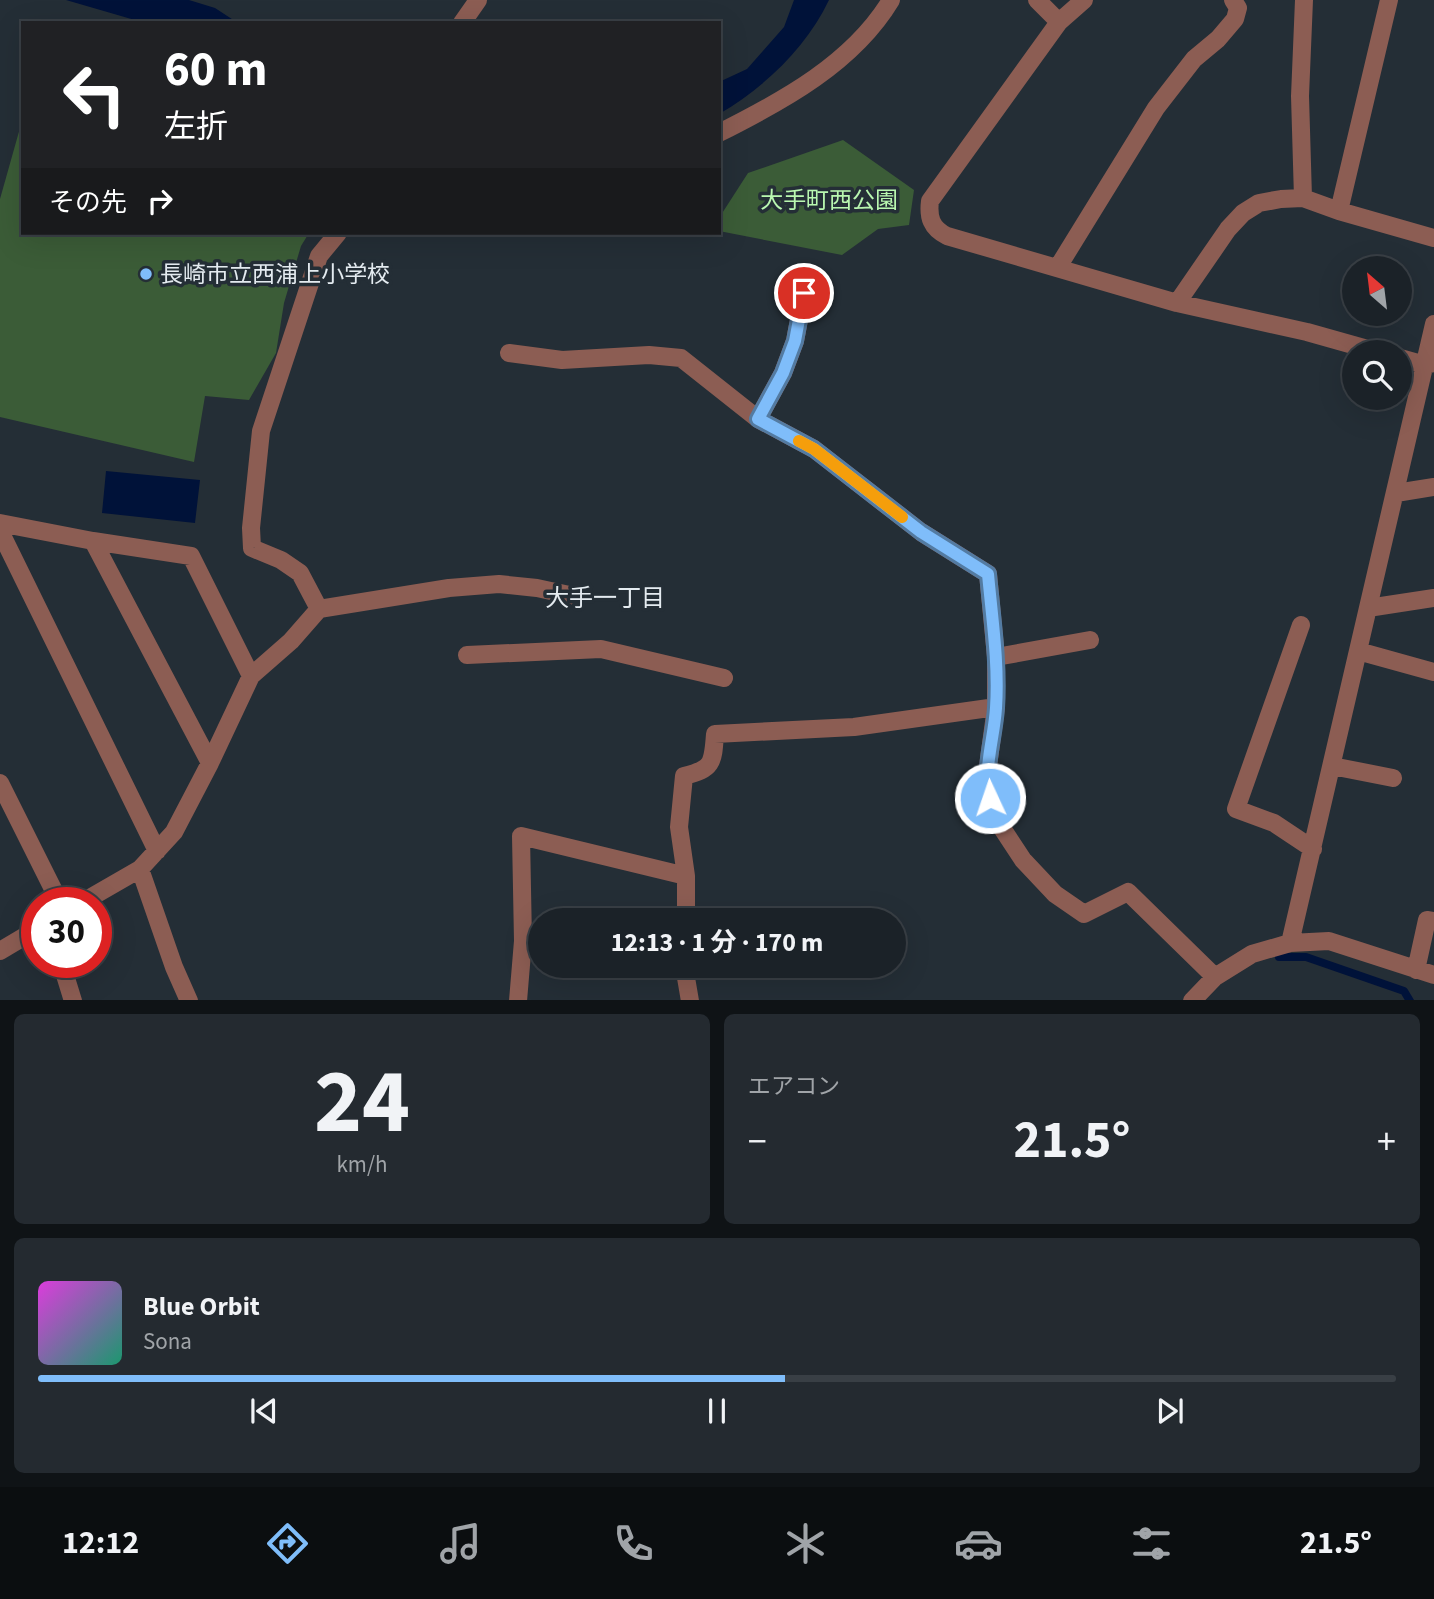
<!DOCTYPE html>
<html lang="ja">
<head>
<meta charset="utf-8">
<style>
	:root { --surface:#1b2228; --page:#242a30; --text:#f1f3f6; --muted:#a0a4a8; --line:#393f45; --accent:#7fbdfa }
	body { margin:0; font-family:"Source Sans 3","Noto Sans JP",sans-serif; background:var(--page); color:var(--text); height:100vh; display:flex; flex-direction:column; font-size:26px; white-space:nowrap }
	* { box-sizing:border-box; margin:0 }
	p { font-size:23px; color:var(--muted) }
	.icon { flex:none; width:38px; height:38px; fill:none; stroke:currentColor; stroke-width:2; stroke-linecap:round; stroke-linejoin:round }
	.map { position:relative; height:1000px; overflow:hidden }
	.panel { display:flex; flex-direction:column; gap:14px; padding:14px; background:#0f1316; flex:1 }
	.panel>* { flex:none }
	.banner { position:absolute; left:21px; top:21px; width:700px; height:214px; border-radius:0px; box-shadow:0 7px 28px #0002,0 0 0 2px var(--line); background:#202124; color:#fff; overflow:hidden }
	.needle { width:46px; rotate:332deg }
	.buttons { position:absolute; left:1342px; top:256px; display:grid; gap:14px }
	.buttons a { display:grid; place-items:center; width:70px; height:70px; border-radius:50%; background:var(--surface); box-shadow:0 7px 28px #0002,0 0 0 2px var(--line); font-size:35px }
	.speed { position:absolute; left:21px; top:887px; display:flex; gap:14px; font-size:35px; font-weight:700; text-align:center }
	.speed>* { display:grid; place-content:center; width:91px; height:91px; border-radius:50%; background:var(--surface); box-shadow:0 7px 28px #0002,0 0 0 2px var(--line); line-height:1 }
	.speed .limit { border:10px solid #d22; background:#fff; color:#111 }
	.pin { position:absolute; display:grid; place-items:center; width:60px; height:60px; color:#fff; margin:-30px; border:4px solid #fff; border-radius:50%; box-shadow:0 2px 7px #0007 }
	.me { position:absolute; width:77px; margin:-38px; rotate:357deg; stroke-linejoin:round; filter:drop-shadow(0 0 5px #0008) }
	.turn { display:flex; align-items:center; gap:24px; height:147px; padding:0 28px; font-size:32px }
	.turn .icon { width:91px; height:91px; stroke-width:2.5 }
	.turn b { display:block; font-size:49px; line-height:60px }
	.then { display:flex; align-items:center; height:66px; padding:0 28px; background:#0003; gap:14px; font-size:26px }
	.big { font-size:52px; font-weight:700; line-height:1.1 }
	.panel .widget { flex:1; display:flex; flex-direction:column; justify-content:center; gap:10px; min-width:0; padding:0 24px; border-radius:10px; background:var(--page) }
	.panel .dial { align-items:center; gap:0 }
	.dial b { font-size:91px; line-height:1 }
	.song { display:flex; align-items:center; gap:21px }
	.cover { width:84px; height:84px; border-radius:10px; background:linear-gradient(135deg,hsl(300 70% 55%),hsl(160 70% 35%)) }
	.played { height:7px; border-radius:4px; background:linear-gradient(90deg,var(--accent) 55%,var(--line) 55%) }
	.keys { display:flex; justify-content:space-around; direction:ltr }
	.heat { display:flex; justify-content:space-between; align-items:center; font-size:38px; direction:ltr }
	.panel .tiles { flex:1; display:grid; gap:14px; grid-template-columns:1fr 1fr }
	.widget:last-child { grid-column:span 2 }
	.trip { position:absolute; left:528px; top:908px; width:378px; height:70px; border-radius:35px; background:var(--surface); box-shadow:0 7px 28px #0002,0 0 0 2px var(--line); font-weight:700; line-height:70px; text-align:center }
	.dock { display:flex; height:112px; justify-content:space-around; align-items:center; background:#0b0e10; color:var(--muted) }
	.dock .icon { width:49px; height:49px }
	.dock .selected { color:var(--accent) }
	.dock b { font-size:32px; color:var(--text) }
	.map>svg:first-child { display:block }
	.green { fill:#3b5c37 }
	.water { fill:#001239 }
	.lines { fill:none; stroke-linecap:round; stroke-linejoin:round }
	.stream { stroke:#001239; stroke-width:8 }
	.minor { stroke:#8c5d53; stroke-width:18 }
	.route-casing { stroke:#537ba2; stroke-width:18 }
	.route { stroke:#7fbdfa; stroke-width:12 }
	.slow { stroke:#f59e0b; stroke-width:12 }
	.poi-dot { fill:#7fbdfa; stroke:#242e36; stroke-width:2.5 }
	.labels { text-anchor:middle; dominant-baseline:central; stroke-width:7; stroke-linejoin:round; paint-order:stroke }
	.park-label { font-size:23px; fill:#b9f7b0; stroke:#242e36 }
	.poi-label { font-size:23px; fill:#e4ebf0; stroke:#242e36; text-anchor:start }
	.neighbourhood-label { font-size:24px; fill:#e4ebf0; stroke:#242e36 }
</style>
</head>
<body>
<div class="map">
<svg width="1434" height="1001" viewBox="0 0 1434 1001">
	<rect width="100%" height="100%" fill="#242e36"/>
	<path class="green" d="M20,128H23V233H309L301,246L284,303L276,353L249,400L205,396L194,462L0,417V199Z
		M843,140L914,190L909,225L878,229L842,255L719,231V218L748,173Z"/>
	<path class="water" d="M66,0H189L215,8L238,23H145Z
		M794,0H829C806,48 765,87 719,114V82L747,69L784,27Z
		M106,471L200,480L195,523L102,513Z"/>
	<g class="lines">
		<path class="stream" d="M1279,957H1306L1404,991L1410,1001"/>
		<path class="minor" d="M1037,0L1059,22
			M1084,0L1059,22L930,201C928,217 931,228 947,236L1177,303L1307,332L1378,352
			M462,23L478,0
			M719,133C783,101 853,63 891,0
			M1303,198L1300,96L1304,0
			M1339,211L1389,0
			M1058,267L1156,108L1194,59L1218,39L1235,19L1238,8L1233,0
			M1177,303L1228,229L1243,213L1259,203L1281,199L1303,198L1339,211L1434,238
			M509,353L562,360L649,355L681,358L758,419L814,449L921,532L988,574L996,657V707L986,781L994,816L1023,860L1055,894L1084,914L1128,892L1215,977
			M1400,358L1425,365L1434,363
			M758,419L783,373L795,341L804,293
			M1396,493L1434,487
			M0,523L93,541L191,556L251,676
			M0,531L157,851
			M93,541L210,763
			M1368,608L1434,598
			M319,609L300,573L281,560L252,548L251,528L261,431L319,256L338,233
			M1301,625L1236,809L1274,823L1313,849
			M1358,651L1434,672
			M467,655L601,649L724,678
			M996,657L1090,640
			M1332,766L1393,778
			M0,783L60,903
			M140,869L174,967L189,1001
			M81,903L140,869L174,832L210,763L251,676L291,641L319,609L449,588L499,584L537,588L574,596
			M686,920V876L679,827L684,776C713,769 713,763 715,734L854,727L996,707
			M1290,943L1434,324
			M0,951L37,929
			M61,962L73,1001
			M684,966L690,1001
			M1416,970L1427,920L1434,921
			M518,1001L523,941L521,836L686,876
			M1192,1001L1215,977L1252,954L1290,943L1329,941L1434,975"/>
	</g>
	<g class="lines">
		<g class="route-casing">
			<path id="route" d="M804,293L795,341L783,373L758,419L814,449L921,532L988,574C992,618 999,664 996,708C994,739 983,768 990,798"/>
		</g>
		<use href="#route" class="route"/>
		<path class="slow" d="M799,441L814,449L902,517"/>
	</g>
	<circle class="poi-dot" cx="146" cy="274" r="7"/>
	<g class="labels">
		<g class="park-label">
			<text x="829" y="200">大手町西公園</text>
		</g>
		<g class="poi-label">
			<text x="160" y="274">長崎市立西浦上小学校</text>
		</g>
		<g class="neighbourhood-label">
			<text x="605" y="598">大手一丁目</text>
		</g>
	</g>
</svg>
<div class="buttons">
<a><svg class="needle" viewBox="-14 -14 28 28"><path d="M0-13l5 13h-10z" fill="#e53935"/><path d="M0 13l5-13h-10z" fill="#a0a4a8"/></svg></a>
<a><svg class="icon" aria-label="search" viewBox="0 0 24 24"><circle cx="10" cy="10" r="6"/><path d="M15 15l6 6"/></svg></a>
</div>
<div class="speed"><div class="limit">30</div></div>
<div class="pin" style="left:804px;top:293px;background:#d93025"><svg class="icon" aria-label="arrive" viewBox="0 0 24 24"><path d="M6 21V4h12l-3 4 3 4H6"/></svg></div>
<svg class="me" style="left:990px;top:798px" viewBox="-20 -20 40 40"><circle r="17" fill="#7fbdfa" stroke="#fff" stroke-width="3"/><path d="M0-11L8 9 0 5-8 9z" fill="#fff"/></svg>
<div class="trip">12:13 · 1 分 · 170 m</div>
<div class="banner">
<div class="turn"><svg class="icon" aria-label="left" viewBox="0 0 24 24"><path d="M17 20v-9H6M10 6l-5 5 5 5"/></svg><div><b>60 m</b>左折</div></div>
<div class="then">その先<svg class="icon" aria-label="right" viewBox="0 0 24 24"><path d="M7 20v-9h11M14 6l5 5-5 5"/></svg></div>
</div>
</div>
<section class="panel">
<div class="tiles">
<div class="widget dial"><b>24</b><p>km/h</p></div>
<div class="widget"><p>エアコン</p>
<div class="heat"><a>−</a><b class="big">21.5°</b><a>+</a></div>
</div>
<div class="widget">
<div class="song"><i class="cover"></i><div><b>Blue Orbit</b><p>Sona</p></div></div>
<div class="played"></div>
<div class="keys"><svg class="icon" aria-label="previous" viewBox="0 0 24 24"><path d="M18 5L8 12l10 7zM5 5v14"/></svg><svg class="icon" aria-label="pause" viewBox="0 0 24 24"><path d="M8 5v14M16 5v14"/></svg><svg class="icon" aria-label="next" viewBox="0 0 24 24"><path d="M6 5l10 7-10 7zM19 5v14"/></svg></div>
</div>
</div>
</section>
<nav class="dock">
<b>12:12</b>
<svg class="icon selected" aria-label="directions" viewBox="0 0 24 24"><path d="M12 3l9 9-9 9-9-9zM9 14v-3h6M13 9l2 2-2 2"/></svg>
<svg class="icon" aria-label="music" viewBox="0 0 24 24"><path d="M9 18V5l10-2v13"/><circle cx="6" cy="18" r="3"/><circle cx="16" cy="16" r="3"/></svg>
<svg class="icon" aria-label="phone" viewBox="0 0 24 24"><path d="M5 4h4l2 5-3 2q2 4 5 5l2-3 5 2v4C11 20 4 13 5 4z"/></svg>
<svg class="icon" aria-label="climate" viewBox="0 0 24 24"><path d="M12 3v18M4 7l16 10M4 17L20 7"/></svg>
<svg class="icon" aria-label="car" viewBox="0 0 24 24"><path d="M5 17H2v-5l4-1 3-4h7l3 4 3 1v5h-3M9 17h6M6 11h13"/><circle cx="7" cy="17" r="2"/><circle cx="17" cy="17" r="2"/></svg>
<svg class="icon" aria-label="filters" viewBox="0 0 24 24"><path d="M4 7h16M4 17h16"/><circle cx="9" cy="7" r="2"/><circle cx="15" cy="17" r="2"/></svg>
<b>21.5°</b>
</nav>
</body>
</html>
